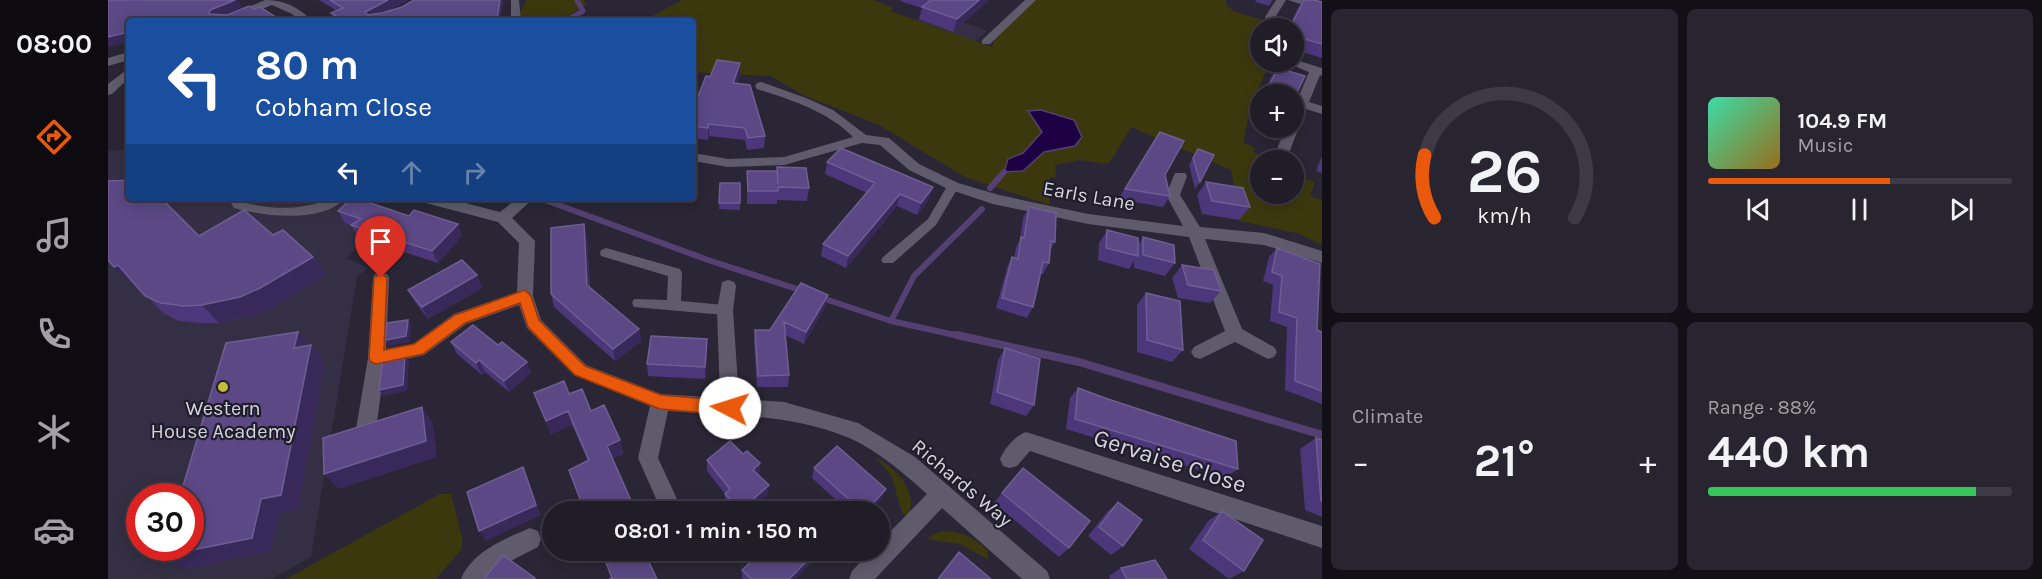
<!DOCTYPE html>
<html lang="en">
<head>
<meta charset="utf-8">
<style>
	:root { --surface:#201c28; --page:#282530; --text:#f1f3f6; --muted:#a2a1a8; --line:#3d3a45; --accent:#ea580c }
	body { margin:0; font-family:Karla,sans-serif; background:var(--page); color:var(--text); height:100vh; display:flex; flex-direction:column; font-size:22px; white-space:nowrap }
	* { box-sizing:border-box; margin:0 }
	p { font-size:20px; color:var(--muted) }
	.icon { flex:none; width:33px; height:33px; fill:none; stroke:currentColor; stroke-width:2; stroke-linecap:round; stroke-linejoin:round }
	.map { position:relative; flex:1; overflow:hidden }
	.details { display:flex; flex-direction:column; gap:9px; padding:9px; background:#120f16; width:720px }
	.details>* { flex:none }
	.top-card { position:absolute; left:18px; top:18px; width:570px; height:183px; border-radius:6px; box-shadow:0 3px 15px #0003,0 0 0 2px var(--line); background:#1a4fa0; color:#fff; overflow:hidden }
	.tools { position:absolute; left:1142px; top:18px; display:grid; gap:12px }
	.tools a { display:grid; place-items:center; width:54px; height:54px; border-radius:50%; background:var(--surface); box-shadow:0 3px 15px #0003,0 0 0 2px var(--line); font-size:30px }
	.speed { position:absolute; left:18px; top:483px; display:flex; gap:12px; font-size:30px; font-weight:700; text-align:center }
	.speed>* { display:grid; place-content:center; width:78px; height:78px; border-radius:50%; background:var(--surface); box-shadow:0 3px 15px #0003,0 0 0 2px var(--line); line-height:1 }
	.speed .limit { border:9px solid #d22; background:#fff; color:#111 }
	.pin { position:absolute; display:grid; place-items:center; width:51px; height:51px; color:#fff; margin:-62px -26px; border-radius:50% 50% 50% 0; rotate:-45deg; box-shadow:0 0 6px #0007 }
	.pin .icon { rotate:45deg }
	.me { position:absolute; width:66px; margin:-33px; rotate:275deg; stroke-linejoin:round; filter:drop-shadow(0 0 4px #0008) }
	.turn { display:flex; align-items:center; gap:21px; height:126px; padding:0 30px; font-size:27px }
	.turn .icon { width:78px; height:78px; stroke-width:2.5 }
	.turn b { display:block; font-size:42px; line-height:51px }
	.lanes { display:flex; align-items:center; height:57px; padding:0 30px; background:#0003; justify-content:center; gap:30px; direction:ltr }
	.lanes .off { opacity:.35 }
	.big { font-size:45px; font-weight:700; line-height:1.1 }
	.details .tile { flex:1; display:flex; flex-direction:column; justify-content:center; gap:9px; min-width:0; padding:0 21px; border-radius:9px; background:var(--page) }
	.details .dial { align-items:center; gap:0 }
	.dial svg { height:156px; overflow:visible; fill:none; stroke:var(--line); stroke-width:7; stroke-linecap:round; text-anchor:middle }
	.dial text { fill:var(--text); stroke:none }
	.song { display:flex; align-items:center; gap:18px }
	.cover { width:72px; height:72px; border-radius:9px; background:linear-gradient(135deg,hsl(160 70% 55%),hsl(40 70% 35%)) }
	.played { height:6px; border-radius:3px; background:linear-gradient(90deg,var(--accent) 60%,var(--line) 60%) }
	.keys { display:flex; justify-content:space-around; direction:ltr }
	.heat { display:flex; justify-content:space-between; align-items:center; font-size:33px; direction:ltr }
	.charge { height:9px; border-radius:4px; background:linear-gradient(90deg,#34c759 88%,var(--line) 0) }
	.details .tiles { flex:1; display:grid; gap:9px; grid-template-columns:repeat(2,1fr) }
	.trip { position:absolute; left:434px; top:501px; width:348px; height:60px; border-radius:30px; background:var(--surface); box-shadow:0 3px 15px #0003,0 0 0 2px var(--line); font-weight:700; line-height:60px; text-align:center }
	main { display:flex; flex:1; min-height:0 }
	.tabs { display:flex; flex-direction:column; width:108px; justify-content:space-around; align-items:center; background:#0d0b10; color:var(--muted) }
	.tabs .icon { width:42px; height:42px }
	.tabs .selected { color:var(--accent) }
	.tabs b { font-size:27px; color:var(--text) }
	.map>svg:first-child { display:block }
	.built { fill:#342f44; fill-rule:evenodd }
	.green { fill:#3c380e }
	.water { fill:#1d0044; stroke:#544072; stroke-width:1.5 }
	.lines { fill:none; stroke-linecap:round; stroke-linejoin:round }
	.stream-far2 { stroke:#544072; stroke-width:5 }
	.stream-far1 { stroke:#544072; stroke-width:6 }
	.stream { stroke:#544072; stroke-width:8 }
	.service { fill:#5f5b6c; fill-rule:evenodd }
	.minor { fill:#5f5b6c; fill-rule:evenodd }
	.wall { fill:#4c377a }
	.shaded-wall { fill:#38295a }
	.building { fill:#5b4885; stroke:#6e5e93; stroke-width:1.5 }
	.route { fill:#ea580c; stroke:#983908; stroke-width:1.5 }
	.poi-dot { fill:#c7bb3b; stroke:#201d2b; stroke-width:2 }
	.labels { text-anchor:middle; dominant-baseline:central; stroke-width:4.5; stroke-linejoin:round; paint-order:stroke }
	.street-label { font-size:20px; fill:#d6d4de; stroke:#201d2b }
	.poi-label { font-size:20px; fill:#d6d4de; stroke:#201d2b }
	.near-street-label { font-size:24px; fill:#d6d4de; stroke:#201d2b }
</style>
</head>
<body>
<main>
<nav class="tabs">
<b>08:00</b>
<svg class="icon selected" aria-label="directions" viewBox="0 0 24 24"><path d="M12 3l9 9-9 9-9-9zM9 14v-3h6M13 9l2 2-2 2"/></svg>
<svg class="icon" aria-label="music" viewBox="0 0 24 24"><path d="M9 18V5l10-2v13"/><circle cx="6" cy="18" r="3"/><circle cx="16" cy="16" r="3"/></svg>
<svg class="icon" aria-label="phone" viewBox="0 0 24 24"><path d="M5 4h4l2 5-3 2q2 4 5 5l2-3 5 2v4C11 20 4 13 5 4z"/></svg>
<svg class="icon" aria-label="climate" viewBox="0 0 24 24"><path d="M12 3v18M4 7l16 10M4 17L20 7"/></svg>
<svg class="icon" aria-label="car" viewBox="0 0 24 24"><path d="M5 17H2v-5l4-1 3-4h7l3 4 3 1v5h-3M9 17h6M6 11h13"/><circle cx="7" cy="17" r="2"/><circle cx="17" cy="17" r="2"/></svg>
</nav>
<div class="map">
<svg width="1214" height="579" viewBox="0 0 1214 579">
	<rect width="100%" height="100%" fill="#2a2635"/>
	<path class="built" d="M824,8L844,18L879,31L867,42L808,21Z
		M21,150V198H254L290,211L238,258L260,268L249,277L203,557L163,579H0V151ZM32,496H82V548H32Z"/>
	<path class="green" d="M419,0H476L478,4L452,21H419L411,13Z
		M574,0H765L785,8L782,11L884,47L888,37L928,0H1118V4L1125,11L1177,27L1152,28V62H1162L1143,106L1135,143L1147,148L1145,152L1166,160H1152V194H1185V175L1207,182L1202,196L1214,200V245L1192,234L1132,221L1123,170L1023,127L1004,159L999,164L972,160L947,165L948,177H942V205L857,177L771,125L695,95L663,76L585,72V21H535Z
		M766,456C787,469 813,491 799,518L794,512L783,475Z
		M332,494H343L354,538V549L328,579H178Z
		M832,531C852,531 864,536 879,550L880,559L852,544L819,539Z"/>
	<path class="water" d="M933,110L966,120L974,137L967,146L936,152L915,171L896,172L900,159L915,153L934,132L920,111Z"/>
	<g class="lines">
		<path class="stream-far2" d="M457,21L475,11L469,0"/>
		<path class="stream-far1" d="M882,188L896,172
			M437,200L600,260L695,291
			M711,297L783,321L856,337
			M783,321L806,276L874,209"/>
		<path class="stream" d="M849,335L971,362L1214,435"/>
		<path class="service" d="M403,0H411L413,21H403Z
			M845,182L851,186L828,225L785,263H775L773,260L775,257L820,219L841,183Z
			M120,198H132L134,202C154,207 175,210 196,206C211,204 222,198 237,198C215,224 155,216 126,208Z
			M498,248L572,269L574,273L573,301L617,305L622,306L624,310L622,314L617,315L526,307L524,303L526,299L559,300L560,276L493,256L492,253L493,250Z"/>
		<path class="minor" d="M157,0C176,0 191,7 204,21H192L184,14L164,5L124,21H108Z
			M917,0H928L882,44H874V40Z
			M1168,0H1178L1166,19H1158L1157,17Z
			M1180,0H1197L1214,5V11Z
			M21,52V60L0,66V58Z
			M1185,59L1214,68V76L1212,75L1201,102L1214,106V114L1198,109L1181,153L1174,157L1167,153L1178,128H1185V110L1201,72L1176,62H1185Z
			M21,68V78L4,94L0,95V84Z
			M653,82L698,98L725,110L758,135L781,138L811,164L850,183L891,195L980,214L1075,226L1058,195L1067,173H1077L1079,176L1072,195L1092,227L1156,233L1214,251V263L1156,245L1097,239L1134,329L1166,347L1169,352L1166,357L1160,359L1127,342L1092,359L1086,357L1083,352L1086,347L1117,331L1081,237L980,224L885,204L840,189L801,170L772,145L754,143L676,165L620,167L585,161V153L620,159L676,157L745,137C719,111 683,100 649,89L647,86L649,83Z
			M312,198H338L392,212L410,198H426L404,218L427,241L425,296L433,320L478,365L553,394L612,398L609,310L614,282L620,280L626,282L628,286L625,310L631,399L676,402L750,423L807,457L939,571L942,579H914L834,508L767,579H741L744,571L764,550H771V543L819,494C797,474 764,446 736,436C680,414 619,415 560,411L550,458L575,512H554L530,458L542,406L466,375L419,328L411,305L358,324L316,355L277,364L268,429L265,435L258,438L251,435L248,429L260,358L265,278L267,274H279L281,278L278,349L305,344L346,314L409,292L411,243L390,222L314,202Z
			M918,432L1214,526V548L922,451L909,466L902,468L895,466L892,459C897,448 907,436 918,432Z
			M422,528L430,531L433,539L430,547L389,568L379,579H353C364,552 396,539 422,528Z"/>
	</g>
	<path class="wall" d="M211,0H300L275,13L294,7L306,0H395L392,21H227L223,13L229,11Z
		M793,0H881L845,32L811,19L814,8L792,1Z
		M1148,0H1165L1161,6L1147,2Z
		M1195,0L1214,2V58L1185,49V28H1180L1190,8Z
		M632,63V75L629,83L657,136L656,148L639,150L637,140L601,136L600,140L585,138V109L602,77Z
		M1170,68L1185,94H1155L1163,77Z
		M1152,100V123L1142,120Z
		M1052,132L1057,175L1062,196L1055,207L1010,199Z
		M1090,149L1092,182L1087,189L1081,165Z
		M1214,156V173L1208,171Z
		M719,162L821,199L809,215L789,206L738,268L713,256L715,244L759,193L717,174Z
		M639,171L701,188L699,201L669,200V204H639Z
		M1098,182L1142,207L1131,220L1094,214L1089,195Z
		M612,183H632V210L611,209Z
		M921,207L947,242L942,250L941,263L935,274H933L925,307L919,318L888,308L899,268L904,257L906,258L908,248L912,239L915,218Z
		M230,211L301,216L350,224L354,236L330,263L250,237L243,225L237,223Z
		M999,230L1030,245L1035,237L1067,263L1057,276L1026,268V261L1021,269L990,260L991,243Z
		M165,235L205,257L217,275L167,306L147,315L111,323H93L71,321L55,313L27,284L25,285L91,236Z
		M479,237L482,287L531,329L533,341L507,361L446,307L443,294Z
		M1169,248L1209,330L1214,332V404L1177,390L1179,327L1162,321L1165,285L1155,281L1161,257Z
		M1074,265L1113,291L1102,303L1070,298L1064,278Z
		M369,275L374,288L320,319L307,302L300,290Z
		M693,283L717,307L696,344L677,335L681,375L680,387H649L646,342L647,330H662Z
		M1038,293L1075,350L1064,362L1029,352V305Z
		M343,342L390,345L419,362L423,373L401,392L377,372L374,375L349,354Z
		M897,348L926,405L918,416L882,404L890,360Z
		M599,351L597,379L540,376L539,364Z
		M970,388L1130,469L1117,478L958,429L962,398Z
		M426,393L461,394L483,411L512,440L515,454L504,459L480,461L464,425L443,434Z
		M1208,438L1214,440V517L1197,510L1192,449Z
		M635,454L652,463L651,474L650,475L661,485L659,495L641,512H624L617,504V494L599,471V460Z
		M706,468L773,499L762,512H741L704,478Z
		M894,493L961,548L951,557L886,503Z
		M1010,502L1015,546L1003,555L980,536L999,512Z
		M1114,511L1136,571L1121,579L1081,549L1100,521Z
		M715,550L687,579H634V570Z
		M1013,568L1059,579H1002L1001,576Z"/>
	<path class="shaded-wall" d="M127,0H130L134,7L107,19L101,14L102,10Z
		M280,0H300L261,21L257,12Z
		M392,0H395L392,21H386Z
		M871,0H881L845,32L849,19Z
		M21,32V42L0,47V37Z
		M632,63V75L625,95V83Z
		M601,124V136L600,140V128Z
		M825,187L821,199L809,215L813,203Z
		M792,194L789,206L738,268L740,256Z
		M350,224L354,236L330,263L324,251Z
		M476,224L479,237L482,298L479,285Z
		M205,257L217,275L167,306L147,315L111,323L94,305Z
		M10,265L29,283L25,285L6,267Z
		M369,275L374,288L320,319L314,307Z
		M720,295L717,307L696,344L698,332Z
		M300,320L303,326L302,342L281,346L277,340Z
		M531,329L533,341L507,361L505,349Z
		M190,332L203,348V345L217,362L190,509L171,513L163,551L77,569L54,556L186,348Z
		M599,339V351L597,379V367Z
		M297,355L301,361L299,391L275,396L271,390Z
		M371,360L377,372L374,375L368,363Z
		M419,362L423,373L401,392L396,381Z
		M314,407L325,423L329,457L231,489L216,474Z
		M460,411L464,425L443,434L438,421Z
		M512,440L515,454L502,460L499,446Z
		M652,463L651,474L644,480L645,470Z
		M415,467L420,478L433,515L378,541L371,531Z
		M661,485L659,495L641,512H632L633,510Z
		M778,489L773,499L762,512H757Z
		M544,550H545L547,561L540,565L537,554Z
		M710,550H715L687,579H681Z"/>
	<path class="building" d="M0,0H127L102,10L101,14L119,15L141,6L146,9L152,7L174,21H21V32L0,37Z
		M222,0H280L257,12L260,15L274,13L294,7L306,0H392L389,20L386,21H237L223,13L235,8Z
		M823,0H871L849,19L814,7Z
		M1196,0H1206L1214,2V44L1185,36V28H1182Z
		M609,60L632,63L625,83L642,85L657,136L640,138L637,128L601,124L600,128L585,126V109L598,76L602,77Z
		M1170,68L1197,76L1185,101V94H1157Z
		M1052,132L1076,141L1057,175L1062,196L1017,189Z
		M733,148L825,187L813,203L792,194L740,256L715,244L767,183L719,162Z
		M1090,149L1106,155L1092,182L1085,158Z
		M669,167L698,168L701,188L670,187V191H640L639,171H669L670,184Z
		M21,180V198H53L91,236L136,210L165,235L175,230L205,257L152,288L132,297L94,305L76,306L53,303L37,296L10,265L6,267L0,260V181Z
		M1098,182L1135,188L1142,207L1104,201Z
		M612,183H632V203H611Z
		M244,198H247L301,216L306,210L350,224L324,251L243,225L253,219L230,211Z
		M921,207L948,213L947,242L943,241L941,263L935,262L925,307L894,298L904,257L910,259L913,237L916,238Z
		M476,224L479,285L531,329L505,349L443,294V228Z
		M999,230L1030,238V256L998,248Z
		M1035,237L1066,245L1067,263L1035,255Z
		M1169,248L1212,264L1209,330L1214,332V391L1187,381L1189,318L1171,312L1174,276L1164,272Z
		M354,260L369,275L314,307L300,290Z
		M1074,265L1106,270L1113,291L1080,285Z
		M693,283L720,295L698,332L676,322L681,375L650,376L647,330H662Z
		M1038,293L1072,301L1075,350L1039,340Z
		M300,320L298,336L277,340L279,323Z
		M365,325L390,345L394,342L419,362L396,381L371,360L368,363L343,342Z
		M190,332L186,348L203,345L173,495L153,499L144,538L54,556L57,548H82V496H72L118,343Z
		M543,336L599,339L597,367L539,364Z
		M897,348L932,359L926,405L889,392Z
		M297,355L295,385L271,390L275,360Z
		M456,381L461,394L474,389L483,411L496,405L512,440L499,446L528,512H477L461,470L481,460L460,411L438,421L426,393Z
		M970,388L1000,399L1128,441L1130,469L967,419Z
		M314,407L318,441L216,474L215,438Z
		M1208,438L1214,440V501H1213Z
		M622,441L635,454L639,451L652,463L645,470L661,485L633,510L617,494L622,489L599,460Z
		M729,446L778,489L757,512H755L706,468Z
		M415,467L428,505L371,531L359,492Z
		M915,468L982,521L961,548L894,493Z
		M1010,502L1034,520L1015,546L991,527Z
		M1114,511L1155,540L1136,571L1095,540Z
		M493,550H544L537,554L549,579H501L504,578Z
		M655,550H710L681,579H643L634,570Z
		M851,552L883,579H830Z
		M395,555L427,578L426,579H376Z
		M1047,560L1059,579H1019L1013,568Z"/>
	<path class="route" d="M273,273L279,278L276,350L306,344L347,315L417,290L423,296L431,320L477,366L553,395L622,401L627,403L630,408L627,413L622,415L552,409L467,375L420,327L412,303L357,323L315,354L268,364L263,362L261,358L266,278Z"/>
	<circle class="poi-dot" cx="115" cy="387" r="6"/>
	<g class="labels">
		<g class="street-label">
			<text transform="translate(981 196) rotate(10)">Earls Lane</text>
			<text transform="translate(854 483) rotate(40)">Richards Way</text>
		</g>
		<g class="poi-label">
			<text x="115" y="408">Western<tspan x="115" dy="23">House Academy</tspan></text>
		</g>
		<g class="near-street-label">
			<text transform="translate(1062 461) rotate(18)">Gervaise Close</text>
		</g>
	</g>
</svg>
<div class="tools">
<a><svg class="icon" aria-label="sound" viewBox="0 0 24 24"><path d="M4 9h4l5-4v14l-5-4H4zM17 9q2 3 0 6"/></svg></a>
<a>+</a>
<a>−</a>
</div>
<div class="speed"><div class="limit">30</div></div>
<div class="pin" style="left:273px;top:278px;background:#d93025"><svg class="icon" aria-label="arrive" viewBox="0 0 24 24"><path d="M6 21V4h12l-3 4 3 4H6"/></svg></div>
<svg class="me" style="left:622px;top:408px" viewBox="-20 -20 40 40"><circle r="19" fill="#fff"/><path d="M0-13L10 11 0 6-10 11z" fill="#ea580c"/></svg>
<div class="trip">08:01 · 1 min · 150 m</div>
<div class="top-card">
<div class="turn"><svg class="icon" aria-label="left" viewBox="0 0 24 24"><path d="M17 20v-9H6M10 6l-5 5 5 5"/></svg><div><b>80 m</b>Cobham Close</div></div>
<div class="lanes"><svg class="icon" aria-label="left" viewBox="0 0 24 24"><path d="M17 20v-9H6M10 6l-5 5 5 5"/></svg><svg class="icon off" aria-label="ahead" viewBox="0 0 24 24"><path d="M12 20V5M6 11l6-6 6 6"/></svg><svg class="icon off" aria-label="right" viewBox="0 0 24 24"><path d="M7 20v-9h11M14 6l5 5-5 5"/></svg></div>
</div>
</div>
<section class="details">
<div class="tiles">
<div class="tile dial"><svg viewBox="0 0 100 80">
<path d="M14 69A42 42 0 1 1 86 69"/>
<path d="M14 69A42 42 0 0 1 9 37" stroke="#ea580c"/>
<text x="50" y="56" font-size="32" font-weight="700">26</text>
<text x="50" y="72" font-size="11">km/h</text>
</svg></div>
<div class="tile">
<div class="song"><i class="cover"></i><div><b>104.9 FM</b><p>Music</p></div></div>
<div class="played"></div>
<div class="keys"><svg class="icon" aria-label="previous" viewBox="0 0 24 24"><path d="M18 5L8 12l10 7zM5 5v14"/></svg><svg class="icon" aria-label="pause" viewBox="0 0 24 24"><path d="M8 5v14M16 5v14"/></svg><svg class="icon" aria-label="next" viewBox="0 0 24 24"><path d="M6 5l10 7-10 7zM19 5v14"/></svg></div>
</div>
<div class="tile"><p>Climate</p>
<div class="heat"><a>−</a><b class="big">21°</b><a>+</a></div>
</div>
<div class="tile"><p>Range · 88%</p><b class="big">440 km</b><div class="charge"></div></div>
</div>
</section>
</main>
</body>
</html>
